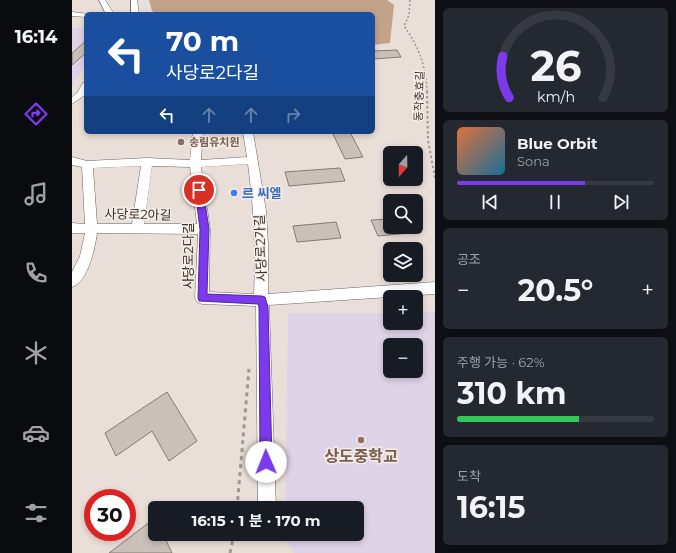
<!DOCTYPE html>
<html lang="ko">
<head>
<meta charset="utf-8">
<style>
	:root { --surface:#171b24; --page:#242831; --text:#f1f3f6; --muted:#9ea1a6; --line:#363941; --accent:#7c3aed }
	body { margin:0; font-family:Montserrat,"Noto Sans KR",sans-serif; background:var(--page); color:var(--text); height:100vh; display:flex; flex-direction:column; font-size:15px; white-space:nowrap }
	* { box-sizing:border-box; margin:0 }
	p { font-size:13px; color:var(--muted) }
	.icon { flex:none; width:22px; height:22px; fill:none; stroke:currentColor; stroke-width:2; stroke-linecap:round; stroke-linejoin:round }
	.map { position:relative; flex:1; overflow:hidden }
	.sheet { display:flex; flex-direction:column; gap:8px; padding:8px; background:#0d0f14; width:241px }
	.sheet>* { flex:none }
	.top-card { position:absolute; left:12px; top:12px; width:291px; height:122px; border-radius:6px; box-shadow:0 2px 6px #0003; background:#1a4fa0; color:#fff; overflow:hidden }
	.needle { width:26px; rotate:200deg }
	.fabs { position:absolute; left:311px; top:146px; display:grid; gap:8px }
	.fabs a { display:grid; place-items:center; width:40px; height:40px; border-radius:6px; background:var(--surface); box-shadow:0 2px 6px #0003; font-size:20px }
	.speed { position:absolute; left:12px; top:489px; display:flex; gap:8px; font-size:20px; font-weight:700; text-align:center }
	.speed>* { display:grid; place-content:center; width:52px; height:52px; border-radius:50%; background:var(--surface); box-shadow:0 2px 6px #0003; line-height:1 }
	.speed .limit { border:6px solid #d22; background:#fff; color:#111 }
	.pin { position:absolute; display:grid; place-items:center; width:34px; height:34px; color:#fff; margin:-17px; border:2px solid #fff; border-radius:50%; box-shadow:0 1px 4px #0007 }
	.me { position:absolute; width:44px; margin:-22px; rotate:359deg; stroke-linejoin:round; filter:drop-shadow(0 0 3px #0008) }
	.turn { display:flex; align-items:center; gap:14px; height:84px; padding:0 16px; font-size:18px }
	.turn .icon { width:52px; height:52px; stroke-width:2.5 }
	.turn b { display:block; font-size:28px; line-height:34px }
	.lanes { display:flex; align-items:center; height:38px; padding:0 16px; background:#0003; justify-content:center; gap:20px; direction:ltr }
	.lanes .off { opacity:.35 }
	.big { font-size:30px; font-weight:700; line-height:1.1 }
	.sheet .card { flex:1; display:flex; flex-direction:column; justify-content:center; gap:6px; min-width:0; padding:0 14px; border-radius:6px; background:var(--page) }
	.sheet .dial { align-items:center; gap:0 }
	.dial svg { height:104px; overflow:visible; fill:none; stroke:var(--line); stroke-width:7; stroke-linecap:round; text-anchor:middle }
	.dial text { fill:var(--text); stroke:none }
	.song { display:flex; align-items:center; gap:12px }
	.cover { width:48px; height:48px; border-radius:6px; background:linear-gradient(135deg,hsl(20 70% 55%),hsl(200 70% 35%)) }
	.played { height:4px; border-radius:2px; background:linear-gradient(90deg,var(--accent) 65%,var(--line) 65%) }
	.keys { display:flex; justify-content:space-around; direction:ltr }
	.heat { display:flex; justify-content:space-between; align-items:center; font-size:22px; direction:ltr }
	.charge { height:6px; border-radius:3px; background:linear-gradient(90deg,#34c759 62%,var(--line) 0) }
	.trip { position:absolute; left:76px; top:501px; width:216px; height:40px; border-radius:6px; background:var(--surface); box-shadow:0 2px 6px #0003; font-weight:700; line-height:40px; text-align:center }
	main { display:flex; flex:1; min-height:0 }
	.tabs { display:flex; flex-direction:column; width:72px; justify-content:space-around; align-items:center; background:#090b0e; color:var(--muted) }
	.tabs .icon { width:28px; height:28px }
	.tabs .current { color:var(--accent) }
	.tabs b { font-size:18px; color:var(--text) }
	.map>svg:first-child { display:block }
	.education { fill:#ded3e7; fill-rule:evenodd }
	.forest { fill:#c3a28a }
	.building { fill:#cbc0b9; stroke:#857b74 }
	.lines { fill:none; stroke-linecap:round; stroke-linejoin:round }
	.minor-casing { stroke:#6c635c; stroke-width:1 }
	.path-far2 { stroke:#a09893; stroke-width:1.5; stroke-dasharray:2 2; stroke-linecap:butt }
	.path-far1 { stroke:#a09893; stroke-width:2; stroke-dasharray:2.5 2.5; stroke-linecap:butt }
	.path { stroke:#a09893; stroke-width:3; stroke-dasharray:4 4; stroke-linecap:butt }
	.minor { fill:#fff; fill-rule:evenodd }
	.route { fill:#7c3aed; stroke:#51269a }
	.education-dot { fill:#8d6e63; stroke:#f7ede5; stroke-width:1.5 }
	.shop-dot { fill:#3f7fe0; stroke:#f7ede5; stroke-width:1.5 }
	.labels { text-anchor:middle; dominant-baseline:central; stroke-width:3; stroke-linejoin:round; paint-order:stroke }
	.far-street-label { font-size:11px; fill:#34302d; stroke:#f7ede5 }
	.far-education-label { font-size:11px; font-weight:bold; fill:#785e54; stroke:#f7ede5; text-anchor:start }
	.shop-label { font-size:13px; font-weight:bold; fill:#366cbe; stroke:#f7ede5; text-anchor:start }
	.street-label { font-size:13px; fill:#34302d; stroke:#f7ede5 }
	.near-education-label { font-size:16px; font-weight:bold; fill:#785e54; stroke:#f7ede5 }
</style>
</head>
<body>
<main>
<nav class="tabs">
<b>16:14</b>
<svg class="icon current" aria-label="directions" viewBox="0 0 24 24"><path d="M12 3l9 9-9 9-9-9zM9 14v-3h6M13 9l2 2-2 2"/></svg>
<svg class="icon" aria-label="music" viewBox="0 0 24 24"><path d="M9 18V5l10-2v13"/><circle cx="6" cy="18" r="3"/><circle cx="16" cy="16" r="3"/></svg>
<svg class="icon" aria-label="phone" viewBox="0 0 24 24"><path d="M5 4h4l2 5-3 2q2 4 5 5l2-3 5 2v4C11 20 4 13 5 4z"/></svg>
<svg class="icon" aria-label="climate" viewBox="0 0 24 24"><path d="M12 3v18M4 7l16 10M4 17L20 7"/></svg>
<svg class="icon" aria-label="car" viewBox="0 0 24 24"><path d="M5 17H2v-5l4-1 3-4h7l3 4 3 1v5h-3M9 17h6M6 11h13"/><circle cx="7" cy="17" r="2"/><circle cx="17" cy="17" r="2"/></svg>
<svg class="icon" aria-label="filters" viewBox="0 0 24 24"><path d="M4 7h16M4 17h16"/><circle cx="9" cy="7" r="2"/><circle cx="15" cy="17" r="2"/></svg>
</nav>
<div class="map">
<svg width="363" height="553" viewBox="0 0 363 553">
	<rect width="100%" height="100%" fill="#eadfd8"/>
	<path class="education" d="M0,28H14V64L0,87Z
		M363,311V553H222L213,539V534H285V508H213L216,313H318V323H344V312ZM318,345H344V371H318Z"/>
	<path class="forest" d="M77,0H315L322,5L318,43L301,45V14H86L80,11Z"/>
	<path class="building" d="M14,41V53L0,65V53Z
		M325,50L329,57L301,59V51Z
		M260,132H278L291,157L273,159Z
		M268,168L273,181L217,186L213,172Z
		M318,219V227H344V223L348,232L306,236L299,220Z
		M264,222L269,238L225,242L221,226Z
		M95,392L125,441L97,461L80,431L44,456L33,433Z
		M83,518V534H91L100,553H37Z"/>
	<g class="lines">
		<g class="minor-casing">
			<path id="minor" d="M27,0H33L42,14H34Z
				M59,0H65L67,14H59Z
				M0,12L17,14H14V17L0,16Z
				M14,82L13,95L0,104V97L5,93L11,83Z
				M121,132H131L129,160L175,157L171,132H181L194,211L196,244V294L363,282V294L197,305L204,508H186L184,306L130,304L125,302L123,298L126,234L25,233C23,248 16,282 0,287V272L8,256L13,233H0V223L13,224L10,167L0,165V157L15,161L75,158L118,160ZM176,164C182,210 184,247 182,294L137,292L138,229L129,167ZM69,166L60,224H25L21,168ZM80,166L118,167L125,224H72Z"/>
		</g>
		<path class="path-far2" d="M338,0L337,15L332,26C347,47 354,66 355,92"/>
		<path class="path-far1" d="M355,91L356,140L363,178"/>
		<path class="path" d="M165,508L177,369
			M158,553L162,534"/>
		<use href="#minor" class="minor"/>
	</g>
	<path class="route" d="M127,187L131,190L137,229L135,294L190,296L193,297L196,307L200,462L198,466L194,468L190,466L188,462L187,307L186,304L127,301L126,298L128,229L123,190Z"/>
	<g class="education-dot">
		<circle cx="109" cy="142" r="4"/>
		<circle cx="289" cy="440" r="4"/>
	</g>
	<circle class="shop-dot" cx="162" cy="193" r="4"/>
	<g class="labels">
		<g class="far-street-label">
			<text transform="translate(347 96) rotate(-88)">동작충효길</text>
		</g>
		<g class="far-education-label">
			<text x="117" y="142">송림유치원</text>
		</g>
		<g class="shop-label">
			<text x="170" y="193">르 씨엘</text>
		</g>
		<g class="street-label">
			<text transform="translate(66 214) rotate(1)">사당로2아길</text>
			<text transform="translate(188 248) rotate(-92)">사당로2가길</text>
			<text transform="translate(116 256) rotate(-90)">사당로2다길</text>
		</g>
		<g class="near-education-label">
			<text x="289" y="456">상도중학교</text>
		</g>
	</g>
</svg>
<div class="fabs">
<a><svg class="needle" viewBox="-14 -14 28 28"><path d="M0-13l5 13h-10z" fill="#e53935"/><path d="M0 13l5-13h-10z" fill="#9ea1a6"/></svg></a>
<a><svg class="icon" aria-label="search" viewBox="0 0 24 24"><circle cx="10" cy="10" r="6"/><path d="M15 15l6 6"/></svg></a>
<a><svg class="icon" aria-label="layers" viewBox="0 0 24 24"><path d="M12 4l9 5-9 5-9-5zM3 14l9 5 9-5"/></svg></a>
<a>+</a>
<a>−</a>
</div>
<div class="speed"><div class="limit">30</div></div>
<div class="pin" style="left:127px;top:190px;background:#d93025"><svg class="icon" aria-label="arrive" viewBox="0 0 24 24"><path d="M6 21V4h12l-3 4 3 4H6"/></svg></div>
<svg class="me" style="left:194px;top:462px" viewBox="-20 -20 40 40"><circle r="19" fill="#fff"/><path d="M0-13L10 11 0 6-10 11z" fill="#7c3aed"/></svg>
<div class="trip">16:15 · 1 분 · 170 m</div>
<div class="top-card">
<div class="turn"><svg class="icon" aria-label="left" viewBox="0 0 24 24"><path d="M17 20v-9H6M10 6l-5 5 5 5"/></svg><div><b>70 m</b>사당로2다길</div></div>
<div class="lanes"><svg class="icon" aria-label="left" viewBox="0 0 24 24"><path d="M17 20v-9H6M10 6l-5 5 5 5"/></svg><svg class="icon off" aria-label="ahead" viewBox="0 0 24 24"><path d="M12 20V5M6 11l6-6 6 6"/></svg><svg class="icon off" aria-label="ahead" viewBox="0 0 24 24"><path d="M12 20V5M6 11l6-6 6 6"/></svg><svg class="icon off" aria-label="right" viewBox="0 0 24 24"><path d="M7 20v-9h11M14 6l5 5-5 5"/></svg></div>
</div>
</div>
<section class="sheet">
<div class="card dial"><svg viewBox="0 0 100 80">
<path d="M14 69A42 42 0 1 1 86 69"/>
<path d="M14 69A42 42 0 0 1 9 37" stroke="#7c3aed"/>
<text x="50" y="56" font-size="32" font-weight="700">26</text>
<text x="50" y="72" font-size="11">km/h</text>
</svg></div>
<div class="card">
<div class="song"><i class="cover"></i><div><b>Blue Orbit</b><p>Sona</p></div></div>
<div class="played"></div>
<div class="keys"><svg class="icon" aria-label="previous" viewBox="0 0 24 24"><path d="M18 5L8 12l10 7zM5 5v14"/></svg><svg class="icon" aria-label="pause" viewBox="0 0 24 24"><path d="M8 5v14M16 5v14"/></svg><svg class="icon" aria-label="next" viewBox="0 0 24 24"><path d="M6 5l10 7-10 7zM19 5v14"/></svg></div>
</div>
<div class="card"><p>공조</p>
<div class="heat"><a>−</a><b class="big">20.5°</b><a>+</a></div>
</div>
<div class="card"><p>주행 가능 · 62%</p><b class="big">310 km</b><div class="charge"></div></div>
<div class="card"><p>도착</p><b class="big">16:15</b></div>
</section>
</main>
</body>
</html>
